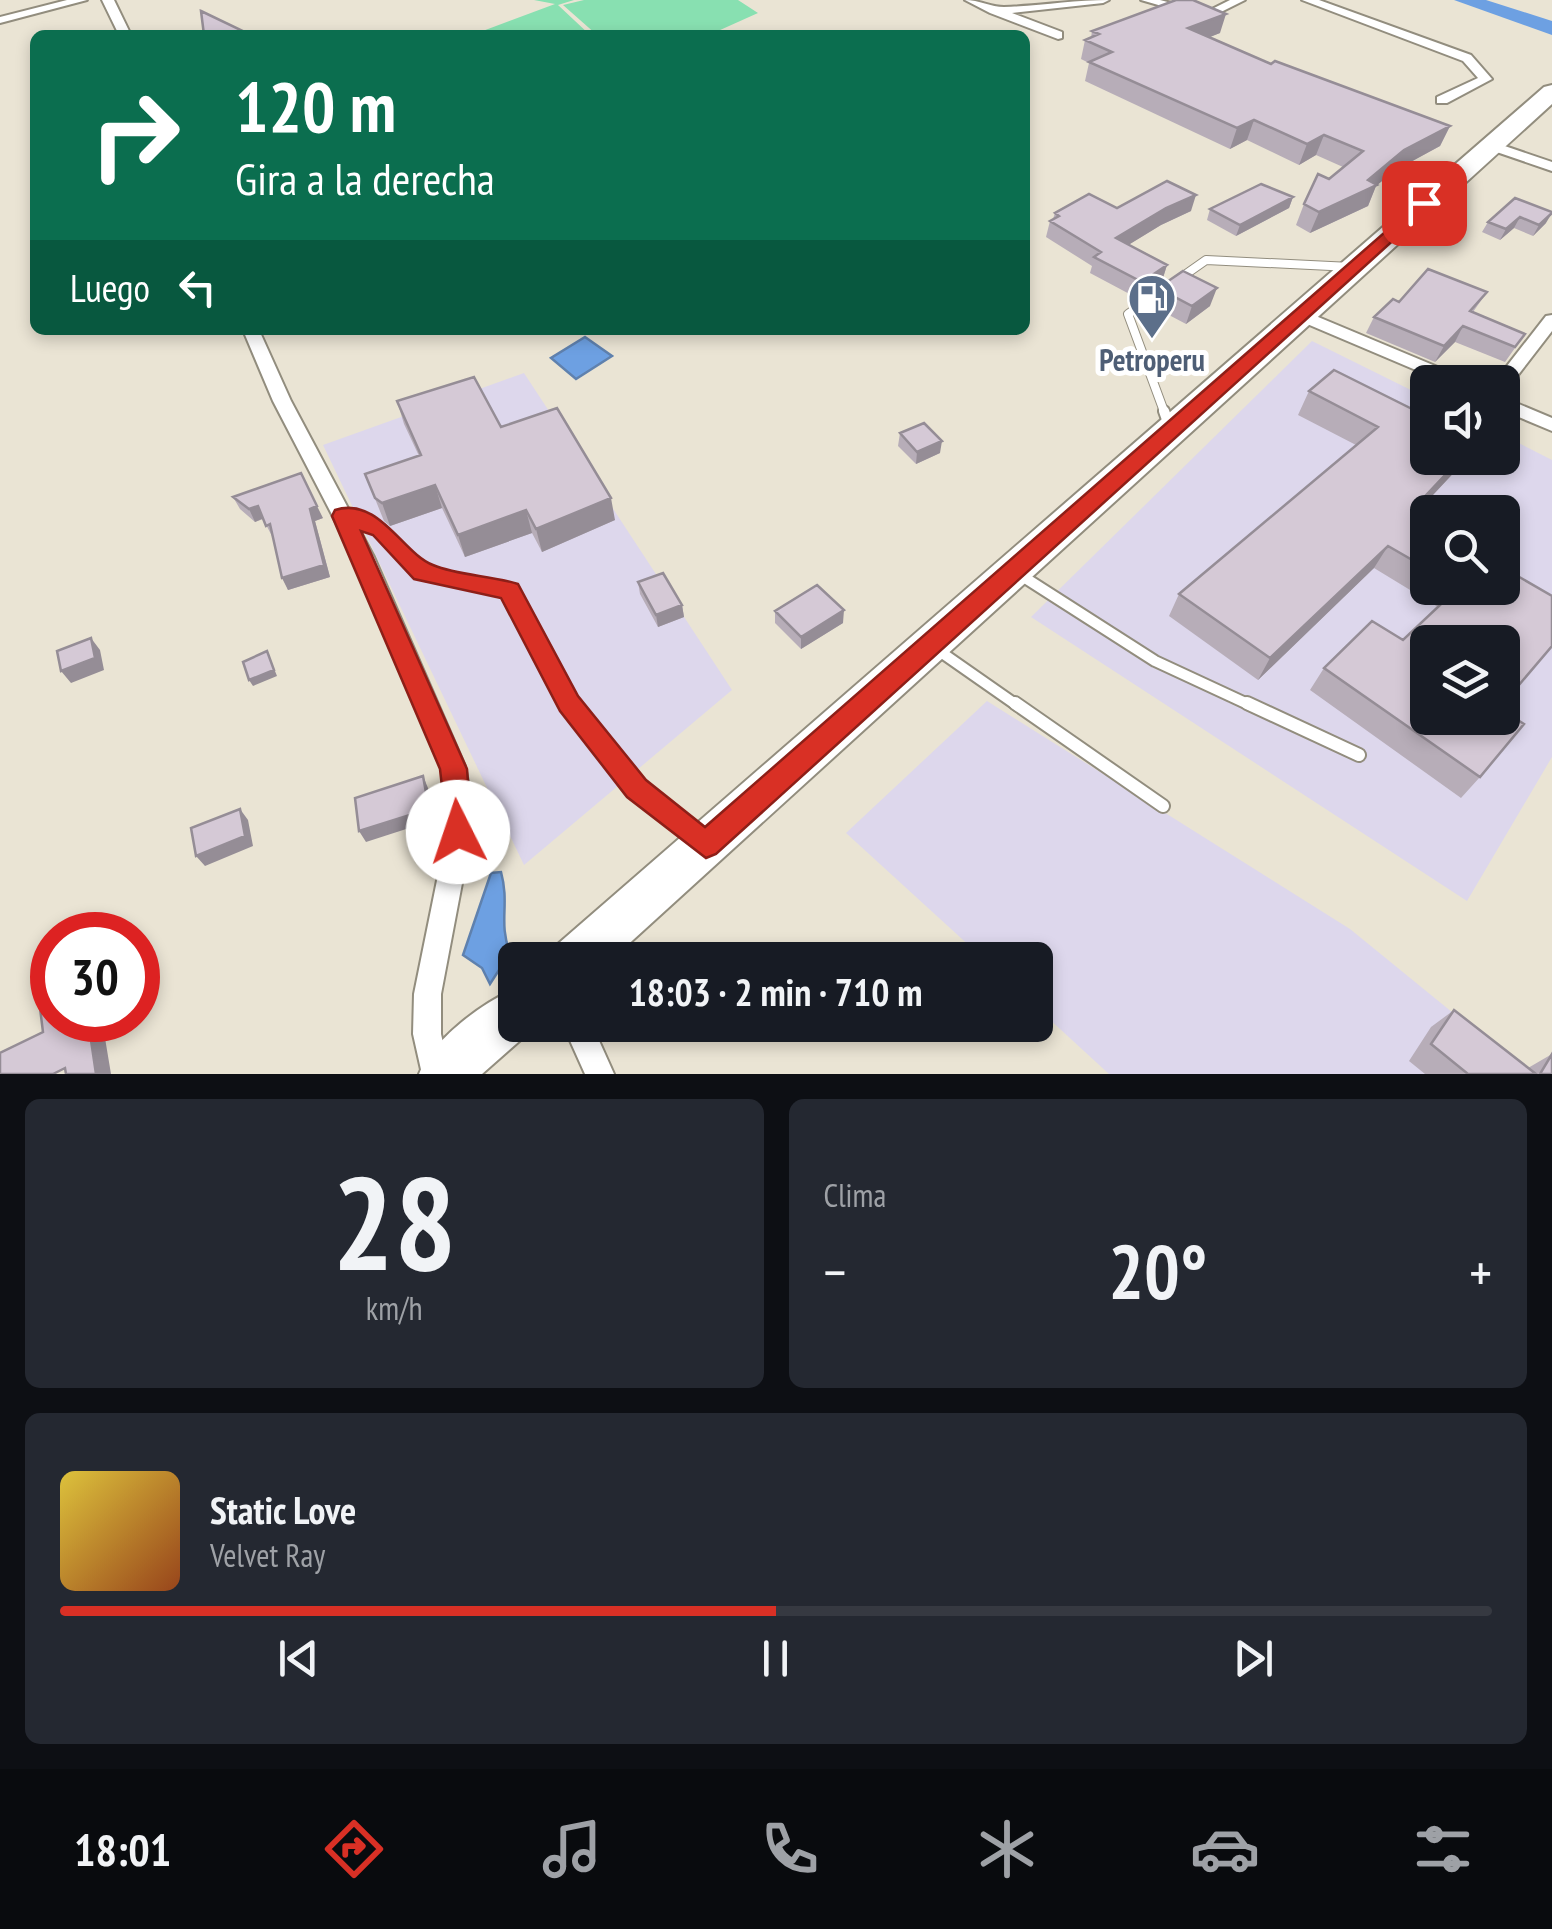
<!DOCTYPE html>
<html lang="es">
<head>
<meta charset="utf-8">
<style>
	:root { --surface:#171b24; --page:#242831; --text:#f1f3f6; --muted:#9ea1a6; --line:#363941; --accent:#d93025 }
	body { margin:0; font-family:"PT Sans Narrow",sans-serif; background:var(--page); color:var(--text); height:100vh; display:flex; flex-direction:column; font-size:38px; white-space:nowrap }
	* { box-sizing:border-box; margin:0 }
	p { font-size:32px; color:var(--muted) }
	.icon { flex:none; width:55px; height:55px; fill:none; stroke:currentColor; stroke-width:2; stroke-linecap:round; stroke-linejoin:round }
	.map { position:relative; height:1074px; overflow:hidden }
	.drawer { display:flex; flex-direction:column; gap:25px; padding:25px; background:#0d0f14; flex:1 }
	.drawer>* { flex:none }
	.hud { position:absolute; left:30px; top:30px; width:1000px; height:305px; border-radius:15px; box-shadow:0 5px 15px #0003; background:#0b6e4f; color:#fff; overflow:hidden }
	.buttons { position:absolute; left:1410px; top:365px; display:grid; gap:20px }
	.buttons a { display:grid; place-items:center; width:110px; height:110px; border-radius:15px; background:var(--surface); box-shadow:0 5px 15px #0003; font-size:50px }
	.speed { position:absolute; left:30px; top:912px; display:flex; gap:20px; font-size:50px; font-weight:700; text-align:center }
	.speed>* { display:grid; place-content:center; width:130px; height:130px; border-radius:50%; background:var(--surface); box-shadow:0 5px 15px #0003; line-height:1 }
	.speed .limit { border:15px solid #d22; background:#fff; color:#111 }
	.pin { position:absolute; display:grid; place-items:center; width:85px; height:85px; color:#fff; margin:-42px; border-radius:20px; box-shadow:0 5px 15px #0006 }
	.me { position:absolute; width:110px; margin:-55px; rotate:356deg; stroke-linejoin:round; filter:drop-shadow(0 0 8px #0008) }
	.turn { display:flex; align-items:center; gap:35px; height:210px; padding:0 40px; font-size:45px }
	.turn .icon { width:130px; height:130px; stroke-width:2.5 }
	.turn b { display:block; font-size:70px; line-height:85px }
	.then { display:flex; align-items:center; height:95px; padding:0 40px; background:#0003; gap:20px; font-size:38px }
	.big { font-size:75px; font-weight:800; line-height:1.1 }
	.drawer .widget { flex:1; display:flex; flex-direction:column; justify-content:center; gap:15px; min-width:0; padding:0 35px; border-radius:15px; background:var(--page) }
	.drawer .dial { align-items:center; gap:0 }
	.dial b { font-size:130px; line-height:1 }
	.song { display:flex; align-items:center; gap:30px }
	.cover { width:120px; height:120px; border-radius:15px; background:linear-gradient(135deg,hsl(50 70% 55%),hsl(20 70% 35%)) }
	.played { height:10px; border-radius:5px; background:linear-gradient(90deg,var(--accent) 50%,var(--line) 50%) }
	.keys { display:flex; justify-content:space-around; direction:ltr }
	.heat { display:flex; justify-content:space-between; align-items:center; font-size:55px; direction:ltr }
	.drawer .tiles { flex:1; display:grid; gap:25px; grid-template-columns:1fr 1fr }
	.widget:last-child { grid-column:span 2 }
	.trip { position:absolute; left:498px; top:942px; width:555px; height:100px; border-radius:15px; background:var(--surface); box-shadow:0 5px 15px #0003; font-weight:800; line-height:100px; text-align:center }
	.tabs { display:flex; height:160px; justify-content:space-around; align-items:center; background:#090b0e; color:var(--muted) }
	.tabs .icon { width:70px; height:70px }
	.tabs .selected { color:var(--accent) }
	.tabs b { font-size:45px; color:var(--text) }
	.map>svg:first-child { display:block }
	.industrial { fill:#ddd7ec; fill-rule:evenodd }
	.green { fill:#88e0b1 }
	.water { fill:#6da0e2; stroke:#5f81ae; stroke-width:2.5 }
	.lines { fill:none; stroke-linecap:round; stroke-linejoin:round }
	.river { fill:#6da0e2; fill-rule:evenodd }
	.service-far2-casing { stroke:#928d7e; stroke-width:10 }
	.service-far1-casing { stroke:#928d7e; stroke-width:14 }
	.service-casing { stroke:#928d7e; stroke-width:16 }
	.minor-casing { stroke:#928d7e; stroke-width:4 }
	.trunk-casing { stroke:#928d7e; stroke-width:4 }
	.service-far2 { stroke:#fff; stroke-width:8 }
	.service-far1 { stroke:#fff; stroke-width:10 }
	.service { stroke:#fff; stroke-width:12 }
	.minor { fill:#fff; fill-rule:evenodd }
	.trunk { fill:#fff; fill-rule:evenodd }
	.wall { fill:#b7adb8 }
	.shaded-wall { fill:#958d96 }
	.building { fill:#d5c9d6; stroke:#958d96; stroke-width:2.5 }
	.route { fill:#d93025; stroke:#8d1f18; stroke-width:2.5 }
	.labels { text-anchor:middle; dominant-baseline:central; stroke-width:10; stroke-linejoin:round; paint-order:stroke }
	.service-label { font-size:30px; font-weight:bold; fill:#4e5e75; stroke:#fff }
</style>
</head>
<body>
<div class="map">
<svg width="1552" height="1074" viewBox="0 0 1552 1074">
	<rect width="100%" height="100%" fill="#eae4d4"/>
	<path class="industrial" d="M1312,341L1427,398L1428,458H1502L1503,435L1552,460V757L1467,901L1031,617ZM1428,512H1502V588H1428ZM1428,642H1502V718H1428Z
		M524,373L732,690L524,865L323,445Z
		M987,701L1350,929L1528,1074H1109L1035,1006V960H985L846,833Z"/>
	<path class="green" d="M534,0H574L558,5L590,35H472L555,4Z
		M584,0H738L758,13L709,35H597L563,5Z"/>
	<path class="water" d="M585,337L612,356L576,379L551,358Z
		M501,872C510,905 498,922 510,953L490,984L482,968L463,955L491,873Z"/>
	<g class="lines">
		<path class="river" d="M1454,0H1486L1552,21V35Z"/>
		<g class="service-far2-casing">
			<path id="service-far2" d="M1179,279L1206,260L1351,267
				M1165,414L1128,314L1165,288"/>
		</g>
		<g class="service-far1-casing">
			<path id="service-far1" d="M1164,411L1169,425
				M344,516L381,529L423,572L509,590L571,706
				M1019,574L1155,661L1252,706
				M935,648L1018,706"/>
		</g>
		<g class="service-casing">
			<path id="service" d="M569,703L636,788L697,838
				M1015,703L1163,806
				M1247,703L1359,755"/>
		</g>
		<g class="minor-casing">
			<path id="minor" d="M67,0H87L0,23V17Z
				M102,0H114L131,35H119Z
				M965,0C979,0 991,7 1004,7C1039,6 1073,0 1109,0L1103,3L1012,13L1062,32V38L1058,39L990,13Z
				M1141,0H1160L1206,12L1230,0H1245L1207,19Z
				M1302,0H1319L1471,55L1492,79L1447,103H1437V97L1478,78L1463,61Z
				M1490,141L1552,162V171L1485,148L1483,145Z
				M1299,309L1464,378L1467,382H1444L1293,318V310Z
				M1552,315V331L1508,388L1502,390V382H1494L1496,380L1546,316Z
				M243,330H259L291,401L374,557L465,766L472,804L470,841L441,994V1034L450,1074H422L413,1034L414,994L445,841L447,804L441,766L354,557L273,401Z
				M1502,397L1552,418V431L1502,410Z
				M563,1025H592L614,1074H585Z"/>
		</g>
		<g class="trunk-casing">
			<path id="trunk" d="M1552,85V104L611,960H552L559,943L1544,87Z
				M515,989V1025H534L532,1030L482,1074H419C433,1040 481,1003 515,989Z"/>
		</g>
		<use href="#service-far2" class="service-far2"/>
		<use href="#service-far1" class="service-far1"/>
		<use href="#service" class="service"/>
		<use href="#minor" class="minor"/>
		<use href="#trunk" class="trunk"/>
	</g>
	<path class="wall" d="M1092,31L1220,33L1209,37L1271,64L1450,126L1440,146L1394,171L1376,186L1368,206L1310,233L1296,225L1304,204L1329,179L1343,167L1316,155L1299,165L1247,140L1230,149L1085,81L1089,63L1081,59L1085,40L1091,38Z
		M1293,197L1289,208L1236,236L1207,220L1210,209Z
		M1515,198L1546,223L1533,236L1514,228L1500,240L1482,232L1488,222Z
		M1117,208L1191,211L1161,225L1128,245L1167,265L1162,281L1137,298L1090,273L1092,266L1046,237L1050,221L1053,219L1055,213Z
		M1158,288L1210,306L1186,324L1152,306Z
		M1487,292L1473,312L1525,334L1505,362L1455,342L1435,362L1366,333L1374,317L1399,302Z
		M1309,391L1461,465L1419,510L1428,514V588H1502V642L1480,777L1461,798L1310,690L1324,668L1403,640L1438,607L1374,568L1258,680L1169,616L1179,594L1356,445L1298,415Z
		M397,401L501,427L615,520L542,552L532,533L465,557L442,508L390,526L384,521L365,474L419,456L404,424Z
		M900,433L940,453L916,464L898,446Z
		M233,497L323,518L315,521L330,577L288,590L273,538L263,519L255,522L240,509Z
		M638,582L682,605L684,617L658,627L640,594Z
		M775,611L843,623L801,649L775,623Z
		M1454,1010L1528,1068L1552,1054V1074H1425L1409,1061L1431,1027Z"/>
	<path class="shaded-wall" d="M1226,14L1220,33L1183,48L1188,28Z
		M1254,120L1247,140L1230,149L1237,128Z
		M1450,126L1440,146L1394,171L1376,186L1368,206L1310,233L1319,212L1404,150Z
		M1324,135L1316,155L1299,165L1307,144Z
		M1196,195L1191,211L1161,225L1112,255L1116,238L1166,208Z
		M1293,197L1289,208L1236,236L1240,225Z
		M1552,213L1546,223L1533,236L1539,225Z
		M1520,217L1514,228L1500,240L1506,229Z
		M1167,265L1162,281L1137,298L1142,282Z
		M1217,288L1210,306L1186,324L1192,306Z
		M1463,326L1455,342L1435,362L1444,346Z
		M942,441L940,453L916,464L917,452Z
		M1461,458H1466L1461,465L1400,530L1415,507Z
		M435,485L442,508L390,526L382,503Z
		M611,498L615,520L542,552L536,529Z
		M258,506L264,518L255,522L249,509Z
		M317,506L323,518L315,521L330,577L288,590L282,578L310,509Z
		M526,510L532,533L465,557L458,535Z
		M1388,546L1374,568L1258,680L1270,658Z
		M682,605L684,617L658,627L656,615Z
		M844,610L843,623L801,649V637Z
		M91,638L100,650L104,670L71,683L61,671Z
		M267,651L277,676L253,686L249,680Z
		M423,776L428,788L434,820L366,842L359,831Z
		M240,809L248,820L253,846L205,866L196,856Z
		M88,1020H102L111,1074H96Z"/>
	<path class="building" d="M1176,0H1193L1226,14L1188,28L1271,64L1275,61L1450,126L1404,150L1368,180L1377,185L1319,212L1304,204L1318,174L1329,179L1363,151L1324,135L1307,144L1254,120L1237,128L1089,62L1112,52L1085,40L1099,34L1092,31Z
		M201,11L245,32L224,35H204Z
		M1167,181L1196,195L1166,208L1116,238L1167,265L1142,282L1094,257L1101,252L1050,221L1059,216L1055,213L1089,194L1117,208Z
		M1261,184L1293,197L1240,225L1210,209Z
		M1515,198L1552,212V213L1539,225L1520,217L1506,229L1488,222Z
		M1428,269L1487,292L1470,311L1525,334L1515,347L1463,326L1444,346L1374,317L1393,299L1399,302Z
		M1183,271L1217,288L1192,306L1158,288Z
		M1334,370L1428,417V458H1461L1415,507L1428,514V569L1388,546L1270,658L1179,594L1378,427L1309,391Z
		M474,377L501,427L557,408L611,498L536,529L526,510L458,535L435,485L382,503L375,498L365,474L421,455L397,401Z
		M924,423L942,441L917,452L900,433Z
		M301,473L317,506L310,509L324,565L282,578L270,524L266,526L258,506L249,509L233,497Z
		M1502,567L1552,596V646L1502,705V642H1428V718H1502V710L1524,724L1480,777L1324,668L1372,621L1403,640L1458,588H1502Z
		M663,573L682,605L656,615L638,582Z
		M817,585L844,610L801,637L775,611Z
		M91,638L95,658L61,671L57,651Z
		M267,651L274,670L249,680L243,662Z
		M423,776L429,809L359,831L355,798Z
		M240,809L245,836L196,856L191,828Z
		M52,951V1020H88L96,1074H66L65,1068L53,1074H0V1053L43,1032L34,960Z
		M1454,1010L1536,1074H1468L1431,1044Z
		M1552,1054V1074H1540Z"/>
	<path class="route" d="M1424,198L1430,199V207L716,854L706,858L627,797L560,711L501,598L414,579L373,535L361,531L467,769L472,832L468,841L458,845L448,841L440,769L332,516L335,510C379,496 403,554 433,565C459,576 490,575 518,584L578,696L646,780L705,827Z"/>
	<defs>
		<g id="fuel-pin" transform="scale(2.5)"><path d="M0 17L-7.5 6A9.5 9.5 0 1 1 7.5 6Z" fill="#5c6f8a" stroke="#fff"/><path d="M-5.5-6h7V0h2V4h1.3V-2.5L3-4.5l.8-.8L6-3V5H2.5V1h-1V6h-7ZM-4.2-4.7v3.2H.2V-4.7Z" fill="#fff"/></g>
	</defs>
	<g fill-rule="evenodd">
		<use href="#fuel-pin" x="1152" y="298"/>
	</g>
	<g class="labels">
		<g class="service-label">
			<text x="1152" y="359">Petroperu</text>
		</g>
	</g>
</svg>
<div class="buttons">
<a><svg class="icon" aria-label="sound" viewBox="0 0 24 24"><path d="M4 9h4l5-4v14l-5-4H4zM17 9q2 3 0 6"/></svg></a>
<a><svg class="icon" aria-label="search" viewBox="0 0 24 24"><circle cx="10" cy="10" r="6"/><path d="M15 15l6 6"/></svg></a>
<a><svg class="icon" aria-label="layers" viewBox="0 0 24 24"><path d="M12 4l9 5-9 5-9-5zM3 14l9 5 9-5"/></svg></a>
</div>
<div class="speed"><div class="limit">30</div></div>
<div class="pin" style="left:1424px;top:203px;background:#d93025"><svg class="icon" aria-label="arrive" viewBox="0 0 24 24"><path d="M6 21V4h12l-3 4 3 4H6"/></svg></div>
<svg class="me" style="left:458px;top:832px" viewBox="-20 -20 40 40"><circle r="19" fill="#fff"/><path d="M0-13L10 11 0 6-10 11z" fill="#d93025"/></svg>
<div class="trip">18:03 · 2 min · 710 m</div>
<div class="hud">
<div class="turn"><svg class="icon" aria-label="right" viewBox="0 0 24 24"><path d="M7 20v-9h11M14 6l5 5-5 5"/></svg><div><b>120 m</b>Gira a la derecha</div></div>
<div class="then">Luego<svg class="icon" aria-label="left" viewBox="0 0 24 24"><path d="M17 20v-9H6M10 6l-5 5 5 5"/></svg></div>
</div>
</div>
<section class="drawer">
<div class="tiles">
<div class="widget dial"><b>28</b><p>km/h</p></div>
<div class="widget"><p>Clima</p>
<div class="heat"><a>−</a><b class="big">20°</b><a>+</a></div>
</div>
<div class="widget">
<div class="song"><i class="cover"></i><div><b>Static Love</b><p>Velvet Ray</p></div></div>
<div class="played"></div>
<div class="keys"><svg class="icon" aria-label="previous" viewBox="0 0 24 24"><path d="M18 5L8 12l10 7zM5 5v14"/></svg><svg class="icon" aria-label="pause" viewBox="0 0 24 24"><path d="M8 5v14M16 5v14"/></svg><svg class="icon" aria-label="next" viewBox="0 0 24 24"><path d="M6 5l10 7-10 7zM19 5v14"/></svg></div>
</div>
</div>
</section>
<nav class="tabs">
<b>18:01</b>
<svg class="icon selected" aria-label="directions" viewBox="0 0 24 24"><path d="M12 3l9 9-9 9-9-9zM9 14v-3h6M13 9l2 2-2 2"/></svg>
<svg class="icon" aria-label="music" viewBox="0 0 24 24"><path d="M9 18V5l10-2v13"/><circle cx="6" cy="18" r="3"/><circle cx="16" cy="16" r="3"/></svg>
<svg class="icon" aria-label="phone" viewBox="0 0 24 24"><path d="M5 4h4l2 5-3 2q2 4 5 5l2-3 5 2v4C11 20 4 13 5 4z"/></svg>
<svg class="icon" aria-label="climate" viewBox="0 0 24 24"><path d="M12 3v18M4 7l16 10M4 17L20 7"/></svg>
<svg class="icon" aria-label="car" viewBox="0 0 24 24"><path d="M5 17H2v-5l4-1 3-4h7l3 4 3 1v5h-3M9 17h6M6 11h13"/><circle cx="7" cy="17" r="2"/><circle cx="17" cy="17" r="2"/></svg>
<svg class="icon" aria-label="filters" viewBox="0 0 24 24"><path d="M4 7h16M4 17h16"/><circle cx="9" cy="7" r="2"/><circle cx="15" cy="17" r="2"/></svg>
</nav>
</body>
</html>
